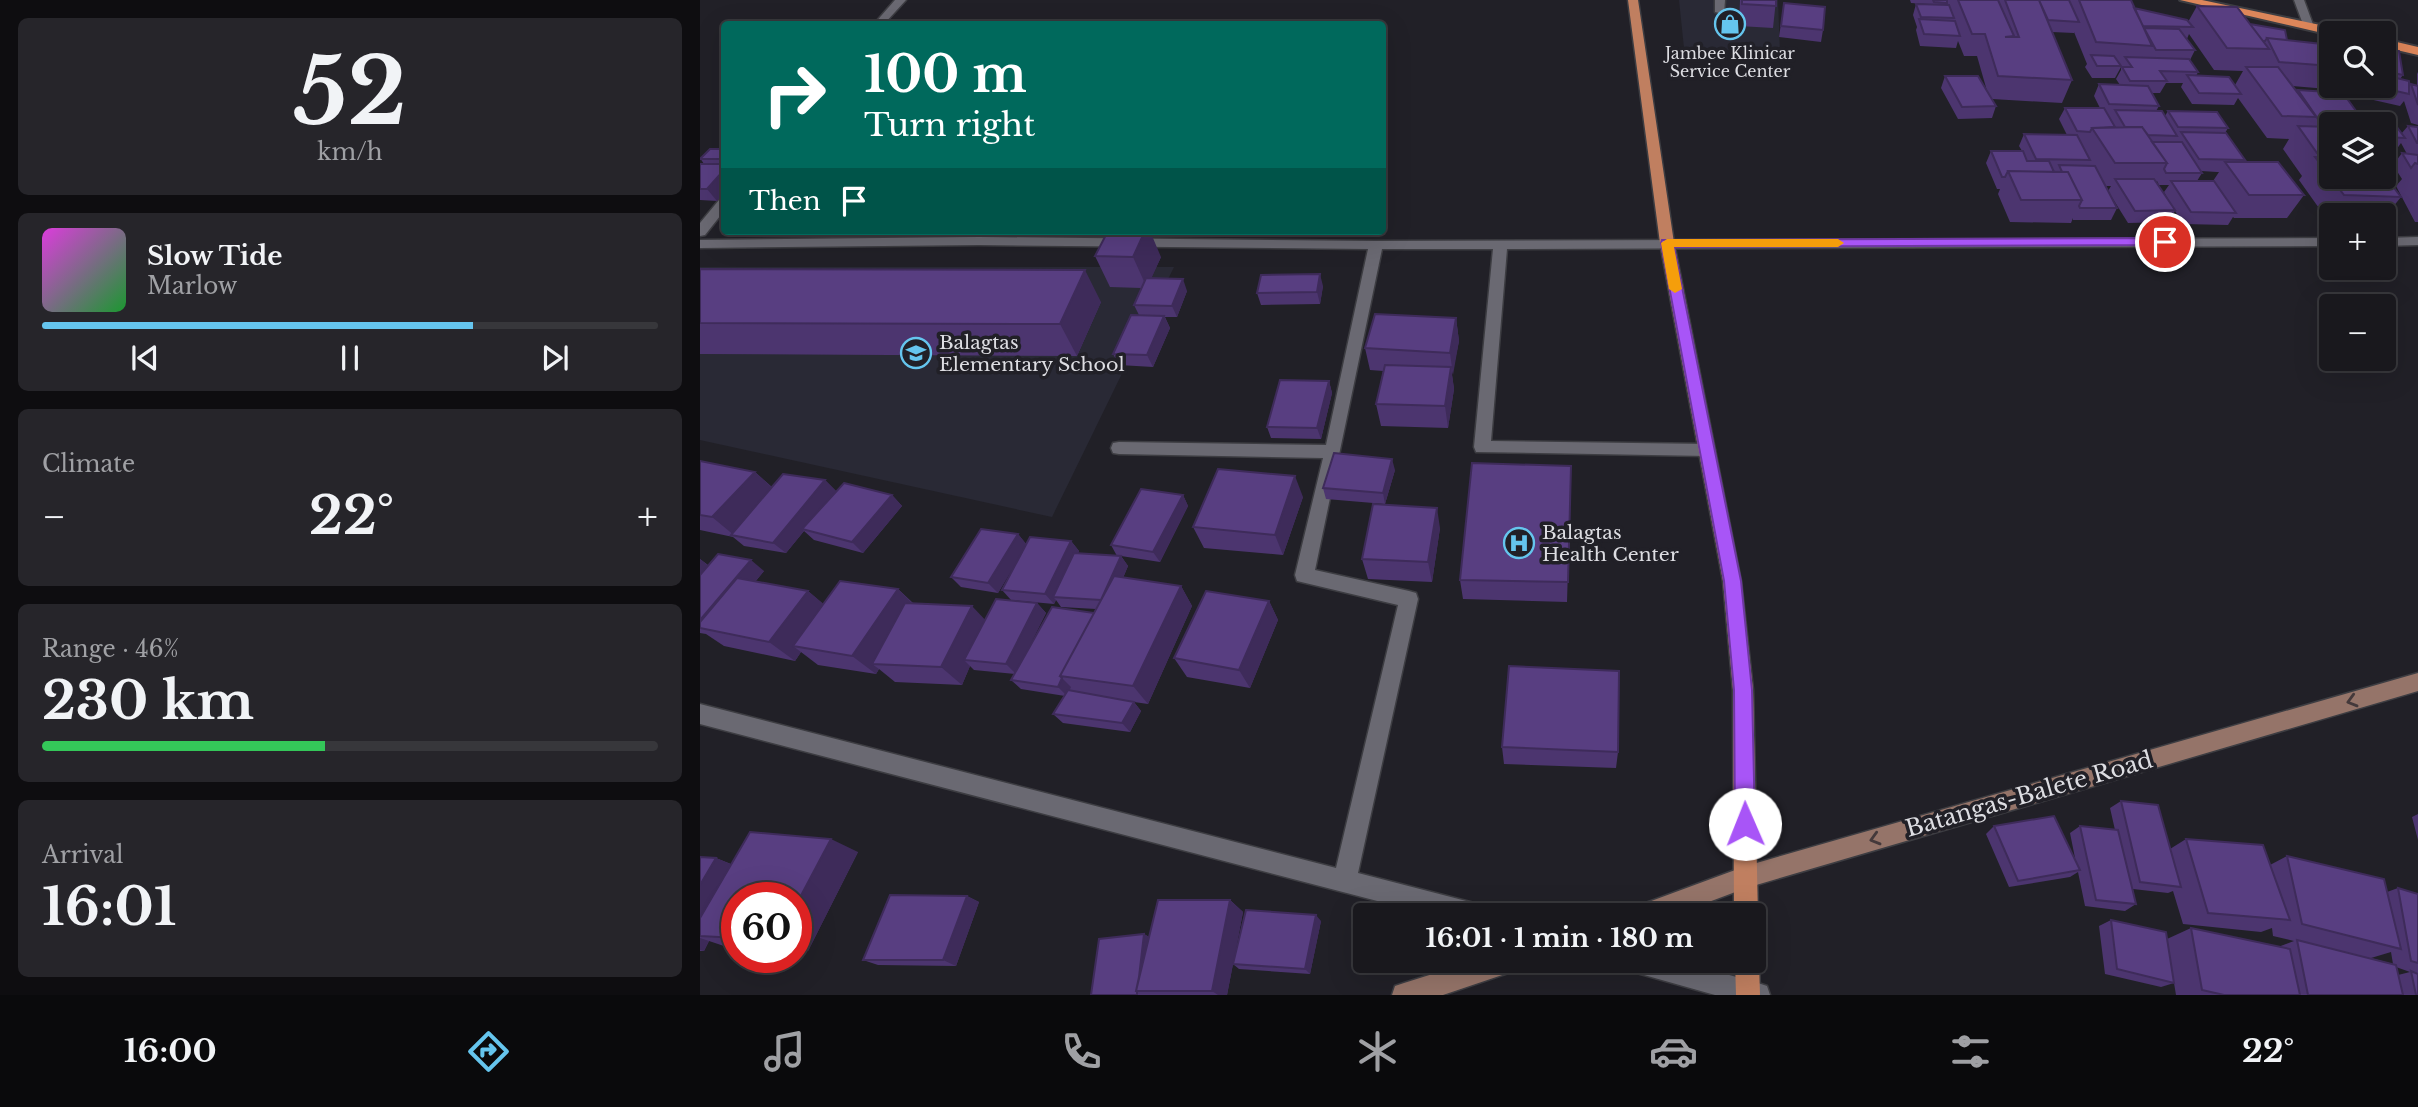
<!DOCTYPE html>
<html lang="en">
<head>
<meta charset="utf-8">
<style>
	:root { --surface:#19181d; --page:#26252a; --text:#f1f3f6; --muted:#9fa0a4; --line:#37373b; --accent:#65c5ee }
	body { margin:0; font-family:"Libre Baskerville",serif; background:var(--page); color:var(--text); height:100vh; display:flex; flex-direction:column; font-size:26px; white-space:nowrap }
	* { box-sizing:border-box; margin:0 }
	p { font-size:23px; color:var(--muted) }
	.icon { flex:none; width:38px; height:38px; fill:none; stroke:currentColor; stroke-width:2; stroke-linecap:round; stroke-linejoin:round }
	.map { position:relative; flex:1; overflow:hidden }
	.side { display:flex; flex-direction:column; gap:18px; padding:18px; background:#0e0d10; width:700px }
	.side>* { flex:none }
	.guide { position:absolute; left:21px; top:21px; width:665px; height:214px; border-radius:7px; box-shadow:0 7px 28px #0002,0 0 0 2px var(--line); background:#00695c; color:#fff; overflow:hidden }
	.controls { position:absolute; left:1619px; top:21px; display:grid; gap:14px }
	.controls a { display:grid; place-items:center; width:77px; height:77px; border-radius:7px; background:var(--surface); box-shadow:0 7px 28px #0002,0 0 0 2px var(--line); font-size:35px }
	.speed { position:absolute; left:21px; top:882px; display:flex; gap:14px; font-size:35px; font-weight:700; text-align:center }
	.speed>* { display:grid; place-content:center; width:91px; height:91px; border-radius:50%; background:var(--surface); box-shadow:0 7px 28px #0002,0 0 0 2px var(--line); line-height:1 }
	.speed .limit { border:10px solid #d22; background:#fff; color:#111 }
	.pin { position:absolute; display:grid; place-items:center; width:60px; height:60px; color:#fff; margin:-30px; border:4px solid #fff; border-radius:50%; box-shadow:0 2px 7px #0007 }
	.me { position:absolute; width:77px; margin:-38px; rotate:359deg; stroke-linejoin:round; filter:drop-shadow(0 0 5px #0008) }
	.turn { display:flex; align-items:center; gap:24px; height:147px; padding:0 28px; font-size:32px }
	.turn .icon { width:91px; height:91px; stroke-width:2.5 }
	.turn b { display:block; font-size:49px; line-height:60px }
	.then { display:flex; align-items:center; height:66px; padding:0 28px; background:#0003; gap:14px; font-size:26px }
	.big { font-size:52px; font-weight:800; line-height:1.1 }
	.side .card { flex:1; display:flex; flex-direction:column; justify-content:center; gap:10px; min-width:0; padding:0 24px; border-radius:10px; background:var(--page) }
	.side .dial { align-items:center; gap:0 }
	.dial b { font-size:91px; line-height:1 }
	.song { display:flex; align-items:center; gap:21px }
	.cover { width:84px; height:84px; border-radius:10px; background:linear-gradient(135deg,hsl(300 70% 55%),hsl(130 70% 35%)) }
	.played { height:7px; border-radius:4px; background:linear-gradient(90deg,var(--accent) 70%,var(--line) 70%) }
	.keys { display:flex; justify-content:space-around; direction:ltr }
	.heat { display:flex; justify-content:space-between; align-items:center; font-size:38px; direction:ltr }
	.charge { height:10px; border-radius:5px; background:linear-gradient(90deg,#34c759 46%,var(--line) 0) }
	.trip { position:absolute; left:653px; top:903px; width:413px; height:70px; border-radius:7px; background:var(--surface); box-shadow:0 7px 28px #0002,0 0 0 2px var(--line); font-weight:800; line-height:70px; text-align:center }
	.menu { display:flex; height:112px; justify-content:space-around; align-items:center; background:#0a0a0c; color:var(--muted) }
	.menu .icon { width:49px; height:49px }
	.menu .current { color:var(--accent) }
	.menu b { font-size:32px; color:var(--text) }
	main { display:flex; flex:1; min-height:0 }
	.map>svg:first-child { display:block }
	.built { fill:#292935 }
	.lines { fill:none; stroke-linecap:round; stroke-linejoin:round }
	.service-casing { stroke:#3d3d42; stroke-width:3 }
	.minor-casing { stroke:#3d3d42; stroke-width:3 }
	.secondary-casing { stroke:#3d3d42; stroke-width:3 }
	.primary-casing { stroke:#3d3d42; stroke-width:3 }
	.trunk-casing { stroke:#3d3d42; stroke-width:4 }
	.service { fill:#6a6972; fill-rule:evenodd }
	.minor { fill:#6a6972; fill-rule:evenodd }
	.secondary { fill:#957469; fill-rule:evenodd }
	.primary { fill:#c07f60; fill-rule:evenodd }
	.trunk { fill:#dd865a; fill-rule:evenodd }
	.wall { fill:#4c356f; fill-rule:evenodd }
	.shaded-wall { fill:#3e2b5a }
	.building { fill:#583e81; stroke:#3e2b5a; stroke-width:2 }
	.oneway { stroke:#44393b }
	.route { fill:#a855f7; stroke:#6d37a1; stroke-width:2 }
	.slow { fill:#f59e0b }
	.labels { text-anchor:middle; dominant-baseline:central; stroke-width:7; stroke-linejoin:round; paint-order:stroke }
	.far-poi-label { font-size:16px; fill:#dddde2; stroke:#212027 }
	.poi-label { font-size:19px; fill:#dddde2; stroke:#212027; text-anchor:start }
	.near-street-label { font-size:23px; fill:#dddde2; stroke:#212027 }
</style>
</head>
<body>
<main>
<section class="side">
<div class="card dial"><b>52</b><p>km/h</p></div>
<div class="card">
<div class="song"><i class="cover"></i><div><b>Slow Tide</b><p>Marlow</p></div></div>
<div class="played"></div>
<div class="keys"><svg class="icon" aria-label="previous" viewBox="0 0 24 24"><path d="M18 5L8 12l10 7zM5 5v14"/></svg><svg class="icon" aria-label="pause" viewBox="0 0 24 24"><path d="M8 5v14M16 5v14"/></svg><svg class="icon" aria-label="next" viewBox="0 0 24 24"><path d="M6 5l10 7-10 7zM19 5v14"/></svg></div>
</div>
<div class="card"><p>Climate</p>
<div class="heat"><a>−</a><b class="big">22°</b><a>+</a></div>
</div>
<div class="card"><p>Range · 46%</p><b class="big">230 km</b><div class="charge"></div></div>
<div class="card"><p>Arrival</p><b class="big">16:01</b></div>
</section>
<div class="map">
<svg width="1718" height="995" viewBox="0 0 1718 995">
	<rect width="100%" height="100%" fill="#212027"/>
	<path class="built" d="M979,0H1078L1080,52L984,48Z
		M0,267H474L352,517L0,440Z"/>
	<g class="lines">
		<g class="service-casing">
			<path id="service" d="M1015,0H1025L1024,14L1015,12Z"/>
		</g>
		<g class="minor-casing">
			<path id="minor" d="M195,0H206L184,24H174Z
				M1594,0H1604L1614,27L1613,29L1604,27Z
				M24,199V211L5,235L0,236V223L19,200Z
				M279,237L676,241L1631,238V246L807,249L791,441L1007,444L1013,445L1015,450L1013,455L1007,456L776,452L774,447L793,249H682L615,570L709,591L716,593L718,599L658,873L774,903L782,907L786,915H731L0,724V704L636,868L698,605L597,581L595,575L623,458L419,454L413,453L411,448L413,443L419,442L626,445L668,249L279,245L0,248V240Z
				M1718,237V245L1684,246V238Z
				M925,961H979L1058,983L1067,986L1070,995H1015L937,973L929,969Z"/>
		</g>
		<g class="secondary-casing">
			<path id="secondary" d="M1718,673V691L1046,888L974,915H931L935,907L1046,866Z
				M774,961H824L820,969L743,995H692L695,986L704,983Z"/>
		</g>
		<g class="primary-casing">
			<path id="primary" d="M928,0H938L974,243L1041,581L1053,690L1058,915L1054,924V915H1034L1033,690L1023,581L960,243Z
				M1054,952L1059,961L1060,995H1036L1035,961H1054Z"/>
		</g>
		<g class="trunk-casing">
			<path id="trunk" d="M1480,0H1502L1639,29L1645,33L1631,35Z
				M1684,39L1718,47V55L1684,47Z"/>
		</g>
		<use href="#service" class="service"/>
		<use href="#minor" class="minor"/>
		<use href="#secondary" class="secondary"/>
		<use href="#primary" class="primary"/>
		<use href="#trunk" class="trunk"/>
	</g>
	<path class="wall" d="M1040,0H1076L1073,28L1039,26Z
		M1210,0H1431L1434,8L1488,22L1497,6L1550,24L1587,40L1631,45V86H1643L1640,90L1592,86L1597,92L1598,90L1664,122L1662,124H1631V177L1701,197L1684,218V215H1631V218H1626L1599,180L1602,176L1583,149L1589,139L1567,138L1538,98L1534,105L1492,104L1481,87L1483,83H1466L1460,93H1452L1459,106L1456,111L1465,116L1468,111L1528,128L1525,133L1545,160L1544,162L1604,195L1587,218H1534L1533,217L1528,225L1483,224L1475,211L1468,222L1428,223L1408,191L1411,186H1406L1417,208L1411,220H1373V218L1371,223L1310,222L1298,194L1300,189H1297L1286,163L1291,151H1322L1319,146L1324,134L1367,135L1359,119L1365,108H1400L1394,96L1399,84L1420,85L1416,79L1421,70V67L1415,78H1392L1385,67L1387,64L1374,32V33L1352,32L1372,80L1362,103L1292,99L1296,106L1292,118L1258,119L1241,88L1245,76L1287,91L1277,56H1264L1258,41L1256,48L1220,46L1216,30L1217,27L1213,15L1216,4H1228L1211,3ZM1489,34L1514,70L1543,71L1535,85L1496,76L1498,72L1490,60L1495,50L1487,39ZM1501,171L1517,172H1519L1513,181H1497L1502,173ZM1457,181L1459,185H1469L1464,192L1472,206L1456,182Z
		M1084,3L1123,30L1121,42L1079,37Z
		M1684,48L1703,75L1700,79L1709,87L1711,84L1717,85V74L1718,72V125L1711,123L1704,101L1700,106L1669,99V86H1684Z
		M1671,121L1693,122L1701,134L1708,126L1718,127V222H1715L1696,186L1702,179L1693,165L1702,153L1707,154L1701,143L1696,150H1684V124H1669Z
		M24,149V192L17,201L0,200V164H4L0,158Z
		M395,256L461,257L451,278L487,291L477,317H465L470,328L453,367L419,365L413,354L439,315L434,305L441,288L410,287Z
		M0,269L401,302L377,356L0,354Z
		M623,286L620,304L561,305L557,293Z
		M756,318L759,341L752,375L754,389L748,428L681,426L676,404L683,371L670,370L665,348Z
		M629,381L632,393L621,439L571,438L567,427Z
		M0,461L55,472L72,487L125,480L136,491L192,495L202,506L163,553L114,540L104,531L86,553L44,546L33,537L0,530Z
		M871,466L867,602L763,599L760,580Z
		M695,470L685,504L626,499L623,488Z
		M483,495L488,506L460,562L421,556L428,566L423,578L481,586L492,606L448,704L434,702L441,711L430,732L363,723L353,714L365,696L321,689L311,680L315,674L274,670L270,666L262,685L195,682L179,669L176,674L118,665L101,652L95,661L24,646L6,634L0,633V559L8,565L64,571L55,582L108,591L123,604L198,589L213,603L285,620L337,603L346,613L324,656L394,613L396,609L361,607L356,600L354,604L311,600L302,590L320,555L298,593L261,587L251,577L318,534L326,544L371,541L379,551L378,553L417,556L411,545Z
		M603,497L583,555L504,548L493,527Z
		M740,528L732,582L668,579L662,559Z
		M569,601L578,620L550,688L487,677L474,658Z
		M802,747L918,752L916,768L804,764Z
		M1421,801L1470,849L1486,839L1570,865L1587,856L1687,892L1698,888L1718,894V995H1476L1474,983L1461,987L1405,974L1399,926L1411,920L1467,939L1491,928L1578,947L1594,941L1573,936L1572,928L1561,932L1483,924L1473,891L1468,893L1433,889L1436,904L1425,911L1385,906L1378,872L1370,877L1309,887L1286,834L1294,826L1375,858L1370,833L1380,826L1415,830L1410,808ZM1691,952L1693,964L1671,958ZM1696,967L1710,972L1698,975Z
		M1718,814V840L1712,817Z
		M158,852L108,951H96V898H37V947L24,946L9,941L4,951H0V857L16,858L31,864Z
		M267,896L279,902L256,966L178,965L163,960Z
		M530,900L543,912L534,959L621,921L610,974L539,969L533,964L527,995H391L444,934L449,937Z"/>
	<path class="shaded-wall" d="M24,170V192L17,201L7,189Z
		M445,231H450L461,257L447,288L433,257Z
		M385,270L401,302L377,356L360,324Z
		M620,274L623,286L620,304L617,292Z
		M483,279L487,291L477,317L472,306Z
		M464,316L470,328L453,367L447,355Z
		M756,318L759,341L753,375L750,353Z
		M751,367L754,389L748,428L745,406Z
		M629,381L632,393L621,439L617,428Z
		M692,459L695,470L685,504L683,493Z
		M55,472L78,493L35,536L12,517Z
		M595,476L603,497L583,555L575,535Z
		M125,480L136,491L102,529L104,531L86,553L73,543Z
		M192,495L202,506L163,553L152,542Z
		M483,495L488,506L460,562L453,552Z
		M737,508L740,528L732,582L728,562Z
		M318,534L327,545L298,593L288,583Z
		M371,541L379,551L357,597H353L356,600L354,604L345,594Z
		M421,556L428,566L409,610L401,600Z
		M0,559L11,568L0,581Z
		M51,560L64,571L14,631L0,628V620Z
		M481,586L492,606L448,704L433,686Z
		M198,589L218,609L172,664L179,669L176,674L152,656Z
		M108,591L132,611L93,646L101,652L95,661L69,642Z
		M569,601L578,620L550,688L539,670Z
		M337,603L346,613L316,674L306,664Z
		M272,606L290,625L264,660L270,666L262,685L241,667Z
		M362,678L371,687L367,696L358,687Z
		M434,702L441,711L430,732L422,723Z
		M131,839L158,852L108,951L96,947V905Z
		M16,858L47,871L0,936V885Z
		M267,896L279,902L256,966L243,960Z
		M530,900L543,912L527,995H518L512,991Z
		M616,915L621,921L610,974L605,969Z
		M444,934L453,939L437,991Z
		M0,938L9,941L4,951L0,950Z"/>
	<path class="building" d="M1042,0H1076V6L1042,4Z
		M1233,0H1247V3L1234,2Z
		M1258,0H1298L1314,36L1305,37H1319L1305,0H1339L1372,80L1298,76L1285,34H1272Z
		M1339,0H1369L1379,22L1348,20Z
		M1379,0H1431L1452,46L1396,42Z
		M1084,3L1125,7L1123,30L1081,26Z
		M1216,4L1249,5L1254,18L1221,17Z
		M1497,6L1537,7L1569,49L1527,48Z
		M1434,8L1487,20L1493,27L1443,26Z
		M1219,19L1255,21L1260,36L1224,34Z
		M1550,24L1585,30L1587,40L1567,38L1565,41H1563Z
		M1444,28L1479,29L1495,50H1456Z
		M1567,38L1631,45V66L1579,62Z
		M1684,48L1699,51L1703,75L1684,71Z
		M1391,55L1414,56L1421,66H1397Z
		M1425,57L1489,59L1498,72L1460,71L1467,81H1430L1422,67H1432Z
		M1546,67H1578L1616,117L1582,116Z
		M1487,75L1529,77L1541,94L1499,93Z
		M1684,75L1709,81V94L1678,87V86H1684Z
		M1245,76H1278L1296,106L1262,107Z
		M1399,84L1448,86L1459,106L1409,104Z
		M1711,84L1718,86V105Z
		M1598,90L1643,93L1664,122L1618,119Z
		M1365,108H1404L1415,127L1392,128L1390,132L1377,131Z
		M1415,110L1462,111L1477,136L1448,135L1442,127H1425Z
		M1468,111L1517,112L1528,128L1478,127Z
		M1671,121L1693,122L1705,138L1684,137V124H1673Z
		M1598,126L1631,127V154L1617,153Z
		M1708,126L1718,127V143H1717Z
		M1442,127L1467,163H1415L1392,128Z
		M1481,132L1526,133L1545,160L1499,159Z
		M1324,134L1377,135L1390,160L1336,159Z
		M1452,142H1482L1502,173H1466L1464,169L1467,163Z
		M10,149H24V159H0Z
		M1291,151H1323L1327,161H1349L1354,172L1308,171L1305,177H1302Z
		M1702,153L1718,155V164L1715,163L1711,168Z
		M1615,157H1631V177H1684V175L1701,197L1644,195Z
		M1525,162H1578L1604,195H1549Z
		M0,164H24V170L7,189H0Z
		M1359,165L1395,166L1417,208H1380L1379,206L1382,200L1368,172H1362Z
		M1308,171L1368,172L1382,200H1321Z
		M1415,179H1454L1475,210L1435,211Z
		M1471,181H1514L1536,213L1491,212Z
		M408,231H445L433,257L395,256Z
		M0,269L385,270L360,324L0,323Z
		M620,274L617,292L557,293L561,275Z
		M446,278L483,279L472,306L434,305Z
		M675,314L756,318L750,353L665,348Z
		M431,315L464,316L447,355L413,354Z
		M685,365L751,367L745,406L676,404Z
		M580,380L629,381L617,428L567,427Z
		M634,453L692,459L683,493L623,488Z
		M0,461L55,472L12,517L0,515Z
		M772,463L871,466L868,582L760,580Z
		M518,469L595,476L575,535L493,527Z
		M83,474L125,480L73,543L31,535Z
		M144,483L192,495L152,542L102,529Z
		M441,489L483,495L453,552L411,545Z
		M673,504L737,508L728,562L662,559Z
		M281,529L318,534L288,583L251,577Z
		M330,537L371,541L345,594L302,590Z
		M374,553L421,556L401,600L353,597Z
		M18,554L51,560L0,620V575Z
		M414,576L481,586L433,686L360,676Z
		M37,578L108,591L69,642L0,628V622Z
		M140,581L198,589L152,656L93,646Z
		M506,591L569,601L539,670L474,658Z
		M296,599L337,603L306,664L264,660Z
		M205,603L272,606L241,667L172,664Z
		M352,607L394,613L360,676L362,678L358,687L311,680Z
		M809,666L919,671L918,752L802,747Z
		M368,690L434,702L422,723L353,714Z
		M1421,801L1458,805L1481,887L1440,882Z
		M1354,816L1380,870L1318,881L1294,826Z
		M1380,826L1418,830L1436,904L1396,900Z
		M50,832L131,839L96,905V898H37V938L0,936V918Z
		M1486,839L1563,845L1590,920L1508,913Z
		M1587,856L1684,879L1701,949L1602,924Z
		M0,857L16,858L0,885Z
		M1698,888L1718,894V963L1711,961Z
		M190,895L267,896L243,960H163Z
		M458,900H530L512,991H436Z
		M546,910L616,915L605,969L533,964Z
		M1411,920L1466,932L1474,983L1417,969Z
		M1491,928L1590,949L1600,995H1524L1502,990Z
		M444,934L439,977L436,991H437V995H391L399,939Z
		M1597,940L1696,965L1703,995H1608Z
		M1711,971L1718,974V995H1716Z"/>
	<defs><path id="oneway-chevron" d="M-2-3.5L2.5 0L-2 3.5" fill="none" stroke-width="1.6" stroke-linecap="round" stroke-linejoin="round" transform="scale(1.75)"/></defs>
	<g class="oneway">
		<use href="#oneway-chevron" transform="translate(1652 701) rotate(164)"/>
		<use href="#oneway-chevron" transform="translate(1175 839) rotate(164)"/>
	</g>
	<path class="route" d="M1465,238L1471,242L1469,245L974,247L1041,581L1052,690L1055,824L1052,831L1045,834L1038,831L1035,824L1034,690L1024,581L961,243L962,240Z"/>
	<path class="slow" d="M967,239H1138L1144,243L1138,247H974L982,289L975,293L969,289L961,243Z"/>
	<defs>
		<g id="shop-ring" transform="scale(1.575)"><circle r="9.5" fill="#212027" stroke="#65c5ee" stroke-width="1.5"/><path d="M-5-2.5h2.3a2.7 3.5 0 0 1 5.4 0H5L5.5 6h-11ZM-1.5-2.5h3a1.5 2.3 0 0 0-3 0Z" fill="#65c5ee"/></g>
		<g id="school-ring" transform="scale(1.575)"><circle r="9.5" fill="#212027" stroke="#65c5ee" stroke-width="1.5"/><path d="M0-5L7-2L0 1L-7-2ZM-4 1L0 2.5L4 1V4Q0 6-4 4Z" fill="#65c5ee"/></g>
		<g id="hospital-ring" transform="scale(1.575)"><circle r="9.5" fill="#212027" stroke="#65c5ee" stroke-width="1.5"/><path d="M-5-5h3v3.5h4V-5h3V5h-3V1.5h-4V5h-3Z" fill="#65c5ee"/></g>
	</defs>
	<g fill-rule="evenodd">
		<use href="#shop-ring" x="1030" y="24"/>
		<use href="#school-ring" x="216" y="353"/>
		<use href="#hospital-ring" x="819" y="543"/>
	</g>
	<g class="labels">
		<g class="far-poi-label">
			<text x="1030" y="53">Jambee Klinicar<tspan x="1030" dy="18">Service Center</tspan></text>
		</g>
		<g class="poi-label">
			<text x="239" y="342">Balagtas<tspan x="239" dy="22">Elementary School</tspan></text>
			<text x="842" y="532">Balagtas<tspan x="842" dy="22">Health Center</tspan></text>
		</g>
		<g class="near-street-label">
			<text transform="translate(1329 794) rotate(-16)">Batangas-Balete Road</text>
		</g>
	</g>
</svg>
<div class="controls">
<a><svg class="icon" aria-label="search" viewBox="0 0 24 24"><circle cx="10" cy="10" r="6"/><path d="M15 15l6 6"/></svg></a>
<a><svg class="icon" aria-label="layers" viewBox="0 0 24 24"><path d="M12 4l9 5-9 5-9-5zM3 14l9 5 9-5"/></svg></a>
<a>+</a>
<a>−</a>
</div>
<div class="speed"><div class="limit">60</div></div>
<div class="pin" style="left:1465px;top:242px;background:#d93025"><svg class="icon" aria-label="arrive" viewBox="0 0 24 24"><path d="M6 21V4h12l-3 4 3 4H6"/></svg></div>
<svg class="me" style="left:1045px;top:824px" viewBox="-20 -20 40 40"><circle r="19" fill="#fff"/><path d="M0-13L10 11 0 6-10 11z" fill="#a855f7"/></svg>
<div class="trip">16:01 · 1 min · 180 m</div>
<div class="guide">
<div class="turn"><svg class="icon" aria-label="right" viewBox="0 0 24 24"><path d="M7 20v-9h11M14 6l5 5-5 5"/></svg><div><b>100 m</b>Turn right</div></div>
<div class="then">Then<svg class="icon" aria-label="arrive" viewBox="0 0 24 24"><path d="M6 21V4h12l-3 4 3 4H6"/></svg></div>
</div>
</div>
</main>
<nav class="menu">
<b>16:00</b>
<svg class="icon current" aria-label="directions" viewBox="0 0 24 24"><path d="M12 3l9 9-9 9-9-9zM9 14v-3h6M13 9l2 2-2 2"/></svg>
<svg class="icon" aria-label="music" viewBox="0 0 24 24"><path d="M9 18V5l10-2v13"/><circle cx="6" cy="18" r="3"/><circle cx="16" cy="16" r="3"/></svg>
<svg class="icon" aria-label="phone" viewBox="0 0 24 24"><path d="M5 4h4l2 5-3 2q2 4 5 5l2-3 5 2v4C11 20 4 13 5 4z"/></svg>
<svg class="icon" aria-label="climate" viewBox="0 0 24 24"><path d="M12 3v18M4 7l16 10M4 17L20 7"/></svg>
<svg class="icon" aria-label="car" viewBox="0 0 24 24"><path d="M5 17H2v-5l4-1 3-4h7l3 4 3 1v5h-3M9 17h6M6 11h13"/><circle cx="7" cy="17" r="2"/><circle cx="17" cy="17" r="2"/></svg>
<svg class="icon" aria-label="filters" viewBox="0 0 24 24"><path d="M4 7h16M4 17h16"/><circle cx="9" cy="7" r="2"/><circle cx="15" cy="17" r="2"/></svg>
<b>22°</b>
</nav>
</body>
</html>
